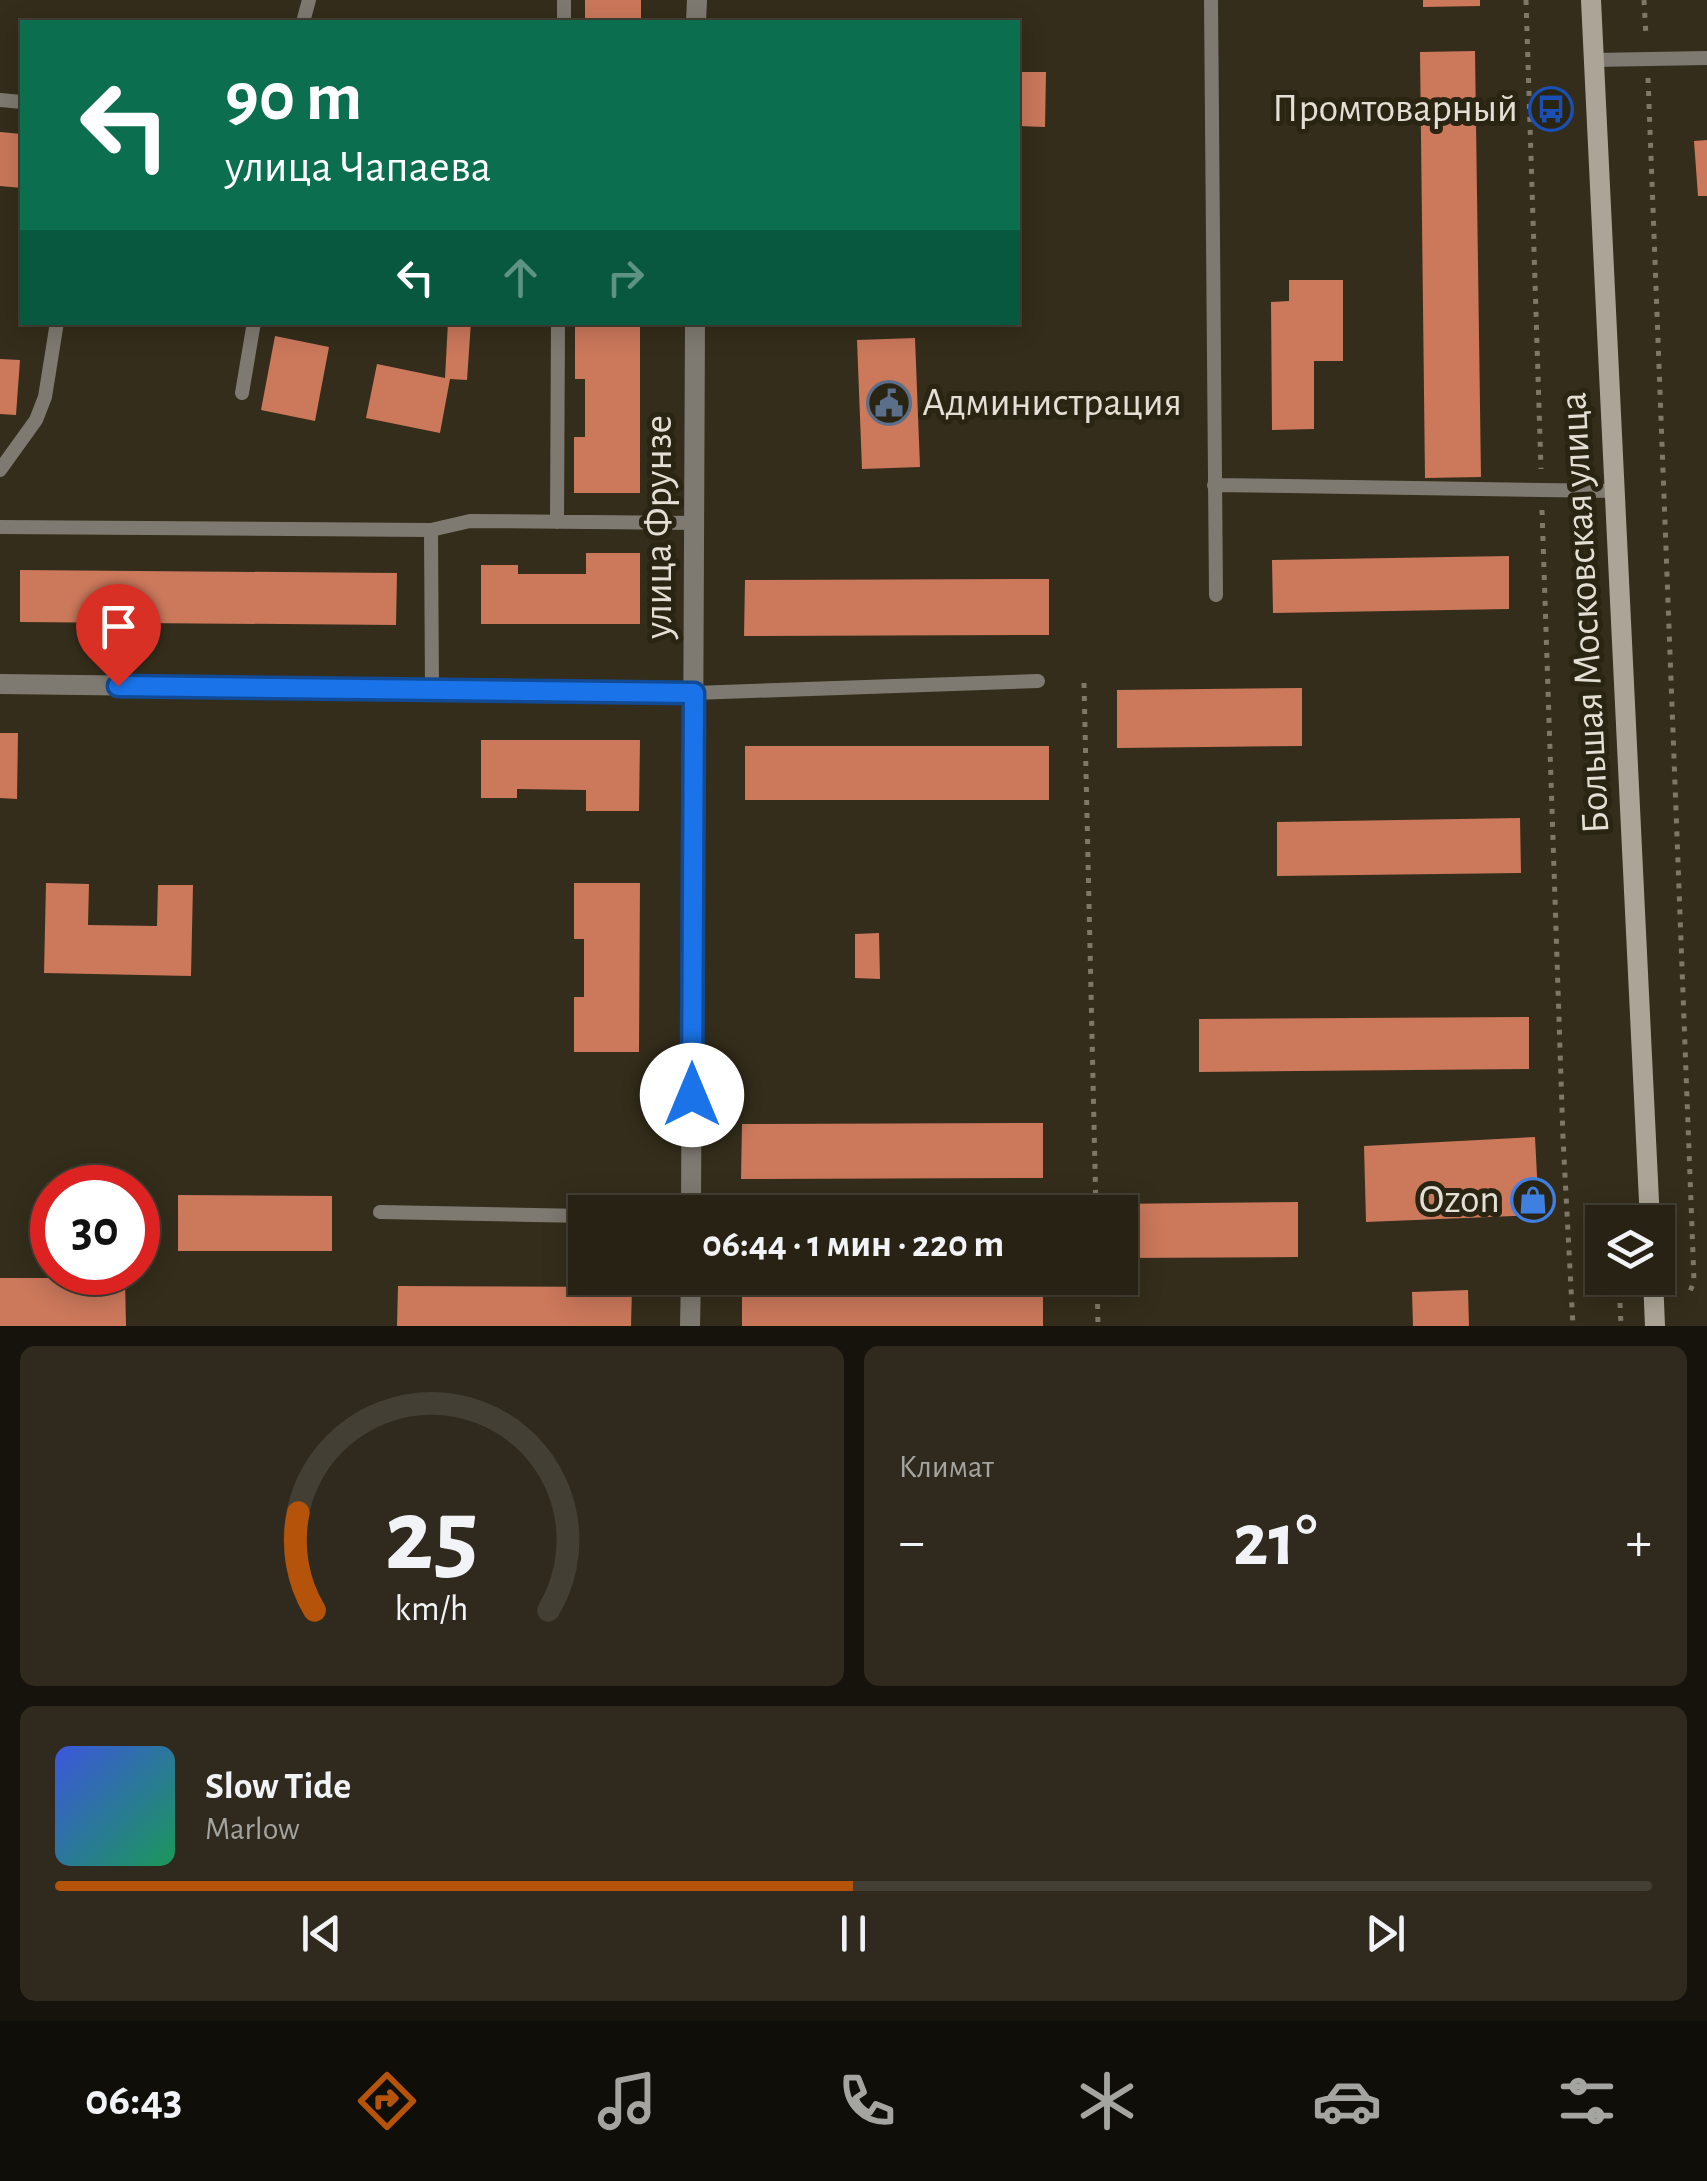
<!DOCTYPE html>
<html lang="ru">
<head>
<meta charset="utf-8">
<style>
	:root { --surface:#272214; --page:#2f2a1d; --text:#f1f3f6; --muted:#a4a4a0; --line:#433f34; --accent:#b45309 }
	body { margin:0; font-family:"Alegreya Sans",sans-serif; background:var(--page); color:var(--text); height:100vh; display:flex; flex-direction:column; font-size:38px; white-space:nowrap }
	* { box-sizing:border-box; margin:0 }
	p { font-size:32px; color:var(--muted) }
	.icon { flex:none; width:55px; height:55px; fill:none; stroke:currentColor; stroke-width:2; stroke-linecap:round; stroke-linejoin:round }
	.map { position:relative; height:1326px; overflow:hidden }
	.side { display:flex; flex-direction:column; gap:20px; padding:20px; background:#15130b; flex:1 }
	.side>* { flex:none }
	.banner { position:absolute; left:20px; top:20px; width:1000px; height:305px; border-radius:0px; box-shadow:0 5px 25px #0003,0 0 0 2px var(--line); background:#0b6e4f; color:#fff; overflow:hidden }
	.fabs { position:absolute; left:1585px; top:1205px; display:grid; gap:20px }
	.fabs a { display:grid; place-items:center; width:90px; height:90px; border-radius:0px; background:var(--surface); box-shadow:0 5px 25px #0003,0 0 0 2px var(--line); font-size:50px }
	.speed { position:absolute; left:30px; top:1165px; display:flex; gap:20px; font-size:50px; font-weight:700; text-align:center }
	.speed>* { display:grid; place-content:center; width:130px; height:130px; border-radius:50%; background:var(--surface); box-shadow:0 5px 25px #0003,0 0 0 2px var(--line); line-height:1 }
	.speed .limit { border:15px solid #d22; background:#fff; color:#111 }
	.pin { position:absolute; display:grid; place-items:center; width:85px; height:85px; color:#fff; margin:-102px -42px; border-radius:50% 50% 50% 0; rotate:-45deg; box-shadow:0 0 10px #0007 }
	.pin .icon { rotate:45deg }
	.me { position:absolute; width:110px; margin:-55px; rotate:0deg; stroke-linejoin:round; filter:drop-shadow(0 0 8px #0008) }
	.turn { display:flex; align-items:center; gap:35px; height:210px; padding:0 40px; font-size:45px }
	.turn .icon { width:130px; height:130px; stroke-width:2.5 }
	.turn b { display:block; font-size:70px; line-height:85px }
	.lanes { display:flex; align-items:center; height:95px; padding:0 40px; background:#0003; justify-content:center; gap:50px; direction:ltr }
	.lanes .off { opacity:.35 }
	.big { font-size:75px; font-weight:700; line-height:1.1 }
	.side .widget { flex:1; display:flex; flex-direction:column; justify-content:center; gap:15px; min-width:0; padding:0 35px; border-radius:15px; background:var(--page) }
	.side .dial { align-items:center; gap:0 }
	.dial svg { height:260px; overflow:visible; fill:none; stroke:var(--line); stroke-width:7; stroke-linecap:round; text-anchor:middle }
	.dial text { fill:var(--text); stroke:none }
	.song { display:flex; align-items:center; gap:30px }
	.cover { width:120px; height:120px; border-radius:15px; background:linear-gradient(135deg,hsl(230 70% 55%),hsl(150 70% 35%)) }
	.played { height:10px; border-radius:5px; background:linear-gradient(90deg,var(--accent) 50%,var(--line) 50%) }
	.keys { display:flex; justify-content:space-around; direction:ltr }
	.heat { display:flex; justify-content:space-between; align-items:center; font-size:55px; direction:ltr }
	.side .tiles { flex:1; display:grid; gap:20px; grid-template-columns:1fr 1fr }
	.widget:last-child { grid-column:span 2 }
	.trip { position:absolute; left:568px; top:1195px; width:570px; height:100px; border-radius:0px; background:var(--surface); box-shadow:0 5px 25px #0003,0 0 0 2px var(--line); font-weight:700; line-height:100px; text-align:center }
	.tabs { display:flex; height:160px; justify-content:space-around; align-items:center; background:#100e08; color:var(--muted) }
	.tabs .icon { width:70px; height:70px }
	.tabs .active { color:var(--accent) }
	.tabs b { font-size:45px; color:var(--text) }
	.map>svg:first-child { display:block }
	.building { fill:#cb785b }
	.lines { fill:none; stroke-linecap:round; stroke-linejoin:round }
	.path { stroke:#7e7869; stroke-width:5; stroke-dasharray:5 8; stroke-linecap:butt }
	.service { stroke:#7f7a71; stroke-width:14 }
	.minor { stroke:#7f7a71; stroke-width:20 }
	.secondary { stroke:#aca597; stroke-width:20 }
	.route-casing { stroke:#114b97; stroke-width:25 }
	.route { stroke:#1a73e8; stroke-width:18 }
	.labels { text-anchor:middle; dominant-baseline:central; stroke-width:10; stroke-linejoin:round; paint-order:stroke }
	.poi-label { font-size:40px; fill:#e3dfd4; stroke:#2a2412; text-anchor:end }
	.street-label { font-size:40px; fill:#e3dfd4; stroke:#2a2412 }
</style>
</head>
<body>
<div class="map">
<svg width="1707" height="1326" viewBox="0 0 1707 1326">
	<rect width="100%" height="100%" fill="#342d1b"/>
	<path class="building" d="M585,0H641V22H585Z
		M1423,0H1480V6L1423,7Z
		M1475,51L1481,477L1425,478L1420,52Z
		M1018,72H1046L1045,127L1018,126Z
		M0,132L22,134V188L0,186Z
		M1707,140V196H1698L1694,141Z
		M1289,280H1343V361H1314V429L1272,430L1271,302L1289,301Z
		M448,322H471L467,380L450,379L440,433L366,418L377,364L445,378Z
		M575,323H640V493H574V437H585V379H575Z
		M275,336L329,347L315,421L261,410Z
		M915,338L920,467L862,469L857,340Z
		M0,359L20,360L16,415L0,414Z
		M586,553H640V624H481V565H518V574H586Z
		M1509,556V609L1273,613L1272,560Z
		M20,570L397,573L396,625L20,622Z
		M1049,579V635L744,636L745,580Z
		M1302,688V746L1117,748V690Z
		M0,733H18L17,799L0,798Z
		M481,740H640L639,811H586V790L517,789V798H481Z
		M745,746H1049V800H745Z
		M1520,818L1521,873L1277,876V822Z
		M46,883L89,884L88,925L157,926L158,885H193L191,976L44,973Z
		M574,883H640L639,1052H574V997H584V939H574Z
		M879,933L880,979L855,978V934Z
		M1529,1017V1069L1199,1072V1019Z
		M1043,1123V1178L741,1179L742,1124Z
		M1535,1137L1539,1215L1366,1222L1364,1146Z
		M178,1195L332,1196V1251H178Z
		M1298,1202V1257L1120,1258V1212H1108V1204Z
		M0,1278H125L126,1326H0Z
		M398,1286L632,1287L631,1326H397Z
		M1043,1288V1326H742V1289Z
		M1468,1290L1469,1326H1413L1412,1292Z"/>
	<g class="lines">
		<path class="path" d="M1526,0L1541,469
			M1644,0L1646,37
			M1648,78L1694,1281L1688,1297
			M1542,510L1563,1138L1573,1326
			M1084,683L1096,1212
			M1097,1278L1098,1326
			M1620,1303L1621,1326"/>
		<path class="service" d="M564,0V22
			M1211,0L1216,595
			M303,22L309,0
			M1593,60L1707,58
			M0,100L22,102
			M242,393L254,322
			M0,470L36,420L45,397L57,322
			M1214,485L1614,491
			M557,522L558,322
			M0,527L431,530L470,521L695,523
			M431,530L432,690
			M694,693L1038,681
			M380,1212L585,1216"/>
		<path class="minor" d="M696,22L697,0
			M0,684L694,693
			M691,1212L695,322
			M690,1326L691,1278"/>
		<path class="secondary" d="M1591,0L1650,1222
			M1653,1278L1655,1326"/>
	</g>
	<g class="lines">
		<g class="route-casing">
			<path id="route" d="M118,686L694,693L692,1095"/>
		</g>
		<use href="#route" class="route"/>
	</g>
	<defs>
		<g id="bus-ring" transform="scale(2.25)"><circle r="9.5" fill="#2a2412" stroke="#1a4fb4" stroke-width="1.5"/><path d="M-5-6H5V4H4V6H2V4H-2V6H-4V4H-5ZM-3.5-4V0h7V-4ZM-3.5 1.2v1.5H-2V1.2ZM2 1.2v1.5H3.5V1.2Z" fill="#1a4fb4"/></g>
		<g id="civic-ring" transform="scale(2.25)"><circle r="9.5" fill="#2a2412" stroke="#5c6f8a" stroke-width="1.5"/><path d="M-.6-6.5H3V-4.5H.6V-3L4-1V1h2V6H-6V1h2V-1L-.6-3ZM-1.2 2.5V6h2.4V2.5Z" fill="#5c6f8a"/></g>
		<g id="shop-ring" transform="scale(2.25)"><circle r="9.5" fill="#2a2412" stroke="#3f7fe0" stroke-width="1.5"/><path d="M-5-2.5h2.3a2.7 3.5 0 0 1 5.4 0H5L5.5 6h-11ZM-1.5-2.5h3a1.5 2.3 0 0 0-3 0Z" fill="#3f7fe0"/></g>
	</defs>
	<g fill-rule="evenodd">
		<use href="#bus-ring" x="1551" y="109"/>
		<use href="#civic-ring" x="889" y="403"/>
		<use href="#shop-ring" x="1533" y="1200"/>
	</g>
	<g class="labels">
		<g class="poi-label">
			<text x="1518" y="109">Промтоварный</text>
			<text x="922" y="403" text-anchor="start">Администрация</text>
			<text x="1500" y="1200">Ozon</text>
		</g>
		<g class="street-label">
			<text transform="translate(659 527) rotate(-90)">улица Фрунзе</text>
			<text transform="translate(1585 613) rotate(-93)">Большая Московская улица</text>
		</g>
	</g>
</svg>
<div class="fabs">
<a><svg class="icon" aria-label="layers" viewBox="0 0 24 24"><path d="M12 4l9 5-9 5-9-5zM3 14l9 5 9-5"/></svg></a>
</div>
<div class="speed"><div class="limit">30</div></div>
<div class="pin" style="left:118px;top:686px;background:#d93025"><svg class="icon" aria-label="arrive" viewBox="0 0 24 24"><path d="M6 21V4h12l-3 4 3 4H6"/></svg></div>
<svg class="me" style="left:692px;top:1095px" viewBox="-20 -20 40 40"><circle r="19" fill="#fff"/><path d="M0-13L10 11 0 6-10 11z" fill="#1a73e8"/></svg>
<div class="trip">06:44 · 1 мин · 220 m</div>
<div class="banner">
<div class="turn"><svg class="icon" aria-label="left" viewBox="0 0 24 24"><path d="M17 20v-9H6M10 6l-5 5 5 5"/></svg><div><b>90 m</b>улица Чапаева</div></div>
<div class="lanes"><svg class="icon" aria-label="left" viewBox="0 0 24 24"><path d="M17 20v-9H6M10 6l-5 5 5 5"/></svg><svg class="icon off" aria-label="ahead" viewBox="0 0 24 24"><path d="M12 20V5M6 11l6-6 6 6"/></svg><svg class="icon off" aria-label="right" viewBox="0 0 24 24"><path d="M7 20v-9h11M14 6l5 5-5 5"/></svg></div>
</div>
</div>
<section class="side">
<div class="tiles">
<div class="widget dial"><svg viewBox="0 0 100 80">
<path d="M14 69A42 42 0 1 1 86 69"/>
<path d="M14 69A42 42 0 0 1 9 39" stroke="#b45309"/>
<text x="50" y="56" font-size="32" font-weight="700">25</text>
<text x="50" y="72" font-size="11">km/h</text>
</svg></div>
<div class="widget"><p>Климат</p>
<div class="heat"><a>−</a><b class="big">21°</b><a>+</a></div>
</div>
<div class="widget">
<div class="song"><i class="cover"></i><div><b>Slow Tide</b><p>Marlow</p></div></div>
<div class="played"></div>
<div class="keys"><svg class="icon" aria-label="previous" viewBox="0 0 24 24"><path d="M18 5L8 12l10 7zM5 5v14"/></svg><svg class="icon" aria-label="pause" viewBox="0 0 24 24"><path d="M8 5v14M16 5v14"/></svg><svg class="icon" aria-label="next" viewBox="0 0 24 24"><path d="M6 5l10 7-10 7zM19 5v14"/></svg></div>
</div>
</div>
</section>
<nav class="tabs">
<b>06:43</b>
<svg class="icon active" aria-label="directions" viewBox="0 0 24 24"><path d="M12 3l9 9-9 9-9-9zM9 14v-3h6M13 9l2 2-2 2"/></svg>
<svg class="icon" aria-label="music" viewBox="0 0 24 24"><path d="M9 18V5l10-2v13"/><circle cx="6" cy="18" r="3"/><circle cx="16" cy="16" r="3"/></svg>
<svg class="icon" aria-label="phone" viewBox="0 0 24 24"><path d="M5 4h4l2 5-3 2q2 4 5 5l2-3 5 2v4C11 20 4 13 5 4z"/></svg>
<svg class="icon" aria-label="climate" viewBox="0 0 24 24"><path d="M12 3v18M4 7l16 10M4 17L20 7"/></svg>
<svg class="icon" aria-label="car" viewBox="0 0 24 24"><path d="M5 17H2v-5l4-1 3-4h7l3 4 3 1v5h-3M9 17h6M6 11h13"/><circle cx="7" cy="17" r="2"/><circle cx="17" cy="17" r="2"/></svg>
<svg class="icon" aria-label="filters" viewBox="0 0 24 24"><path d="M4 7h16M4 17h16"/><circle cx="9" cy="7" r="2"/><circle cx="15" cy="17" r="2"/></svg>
</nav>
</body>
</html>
